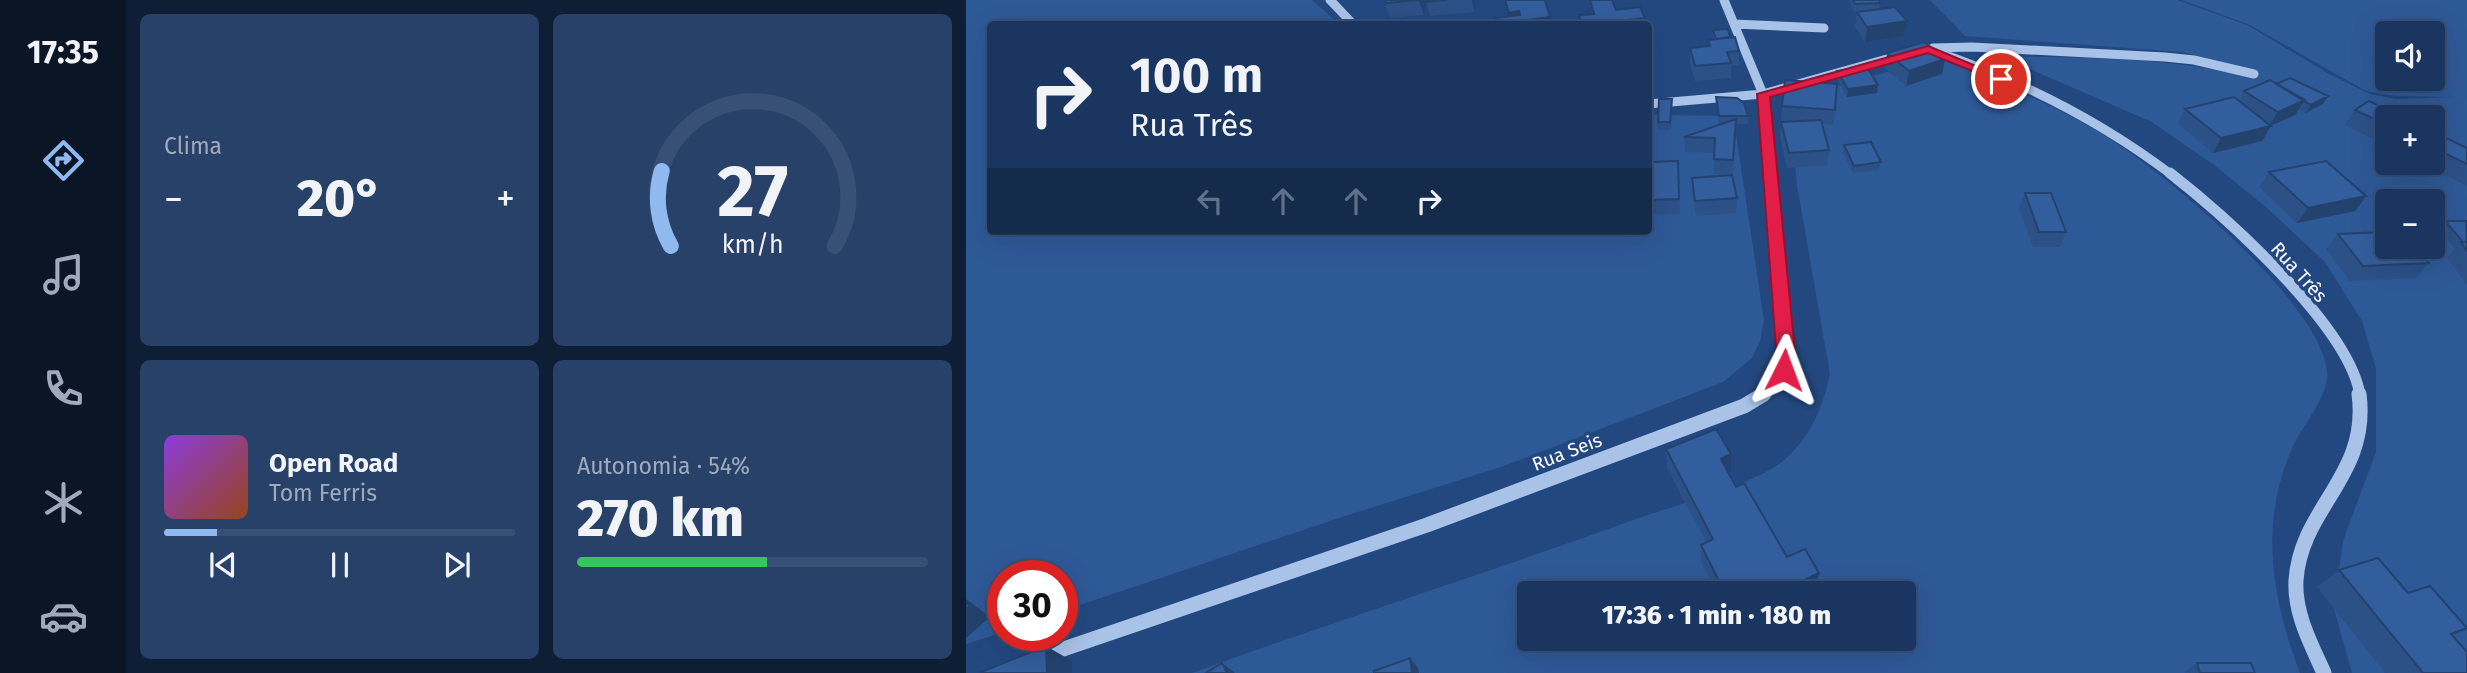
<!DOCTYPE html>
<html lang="pt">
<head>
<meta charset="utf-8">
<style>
	:root { --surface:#1a3660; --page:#274169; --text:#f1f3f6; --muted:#9fabbd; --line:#385075; --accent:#90b9f0 }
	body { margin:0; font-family:"Fira Sans",sans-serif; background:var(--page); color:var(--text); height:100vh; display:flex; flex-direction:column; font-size:26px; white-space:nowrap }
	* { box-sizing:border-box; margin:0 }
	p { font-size:23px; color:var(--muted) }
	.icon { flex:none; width:38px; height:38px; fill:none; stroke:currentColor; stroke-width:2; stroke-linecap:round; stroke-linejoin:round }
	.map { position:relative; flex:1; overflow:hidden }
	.panel { display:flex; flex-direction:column; gap:14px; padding:14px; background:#0e1e35; width:840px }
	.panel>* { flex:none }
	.guide { position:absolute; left:21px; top:21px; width:665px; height:214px; border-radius:7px; box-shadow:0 7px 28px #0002,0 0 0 2px var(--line); background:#1a3660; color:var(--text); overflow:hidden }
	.buttons { position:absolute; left:1409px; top:21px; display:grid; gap:14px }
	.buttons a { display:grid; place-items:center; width:70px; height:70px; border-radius:7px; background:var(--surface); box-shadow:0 7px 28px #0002,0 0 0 2px var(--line); font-size:35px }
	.speed { position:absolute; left:21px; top:560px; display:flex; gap:14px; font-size:35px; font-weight:700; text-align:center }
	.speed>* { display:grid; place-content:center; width:91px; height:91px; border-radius:50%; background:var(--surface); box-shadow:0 7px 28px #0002,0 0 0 2px var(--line); line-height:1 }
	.speed .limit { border:10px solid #d22; background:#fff; color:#111 }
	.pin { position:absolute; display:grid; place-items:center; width:60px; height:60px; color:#fff; margin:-30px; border:4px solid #fff; border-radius:50%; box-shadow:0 2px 7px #0007 }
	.me { position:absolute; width:77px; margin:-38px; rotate:3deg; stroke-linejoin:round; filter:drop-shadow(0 0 5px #0008) }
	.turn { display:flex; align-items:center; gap:24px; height:147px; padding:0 28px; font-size:32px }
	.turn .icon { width:91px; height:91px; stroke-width:2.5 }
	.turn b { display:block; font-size:49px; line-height:60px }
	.lanes { display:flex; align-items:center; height:66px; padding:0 28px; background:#0003; justify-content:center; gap:35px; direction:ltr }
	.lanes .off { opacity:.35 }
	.big { font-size:52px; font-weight:800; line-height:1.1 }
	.panel .tile { flex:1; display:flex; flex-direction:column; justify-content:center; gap:10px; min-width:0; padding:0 24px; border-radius:10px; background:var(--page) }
	.panel .dial { align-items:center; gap:0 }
	.dial svg { height:182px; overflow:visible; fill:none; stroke:var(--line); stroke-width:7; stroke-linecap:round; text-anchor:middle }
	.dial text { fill:var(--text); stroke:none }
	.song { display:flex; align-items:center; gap:21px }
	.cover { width:84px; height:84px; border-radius:10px; background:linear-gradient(135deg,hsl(270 70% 55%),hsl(20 70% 35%)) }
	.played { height:7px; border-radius:4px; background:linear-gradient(90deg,var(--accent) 15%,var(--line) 15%) }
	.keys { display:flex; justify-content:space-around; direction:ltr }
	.heat { display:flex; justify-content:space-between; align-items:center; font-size:38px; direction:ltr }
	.charge { height:10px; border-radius:5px; background:linear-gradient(90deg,#34c759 54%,var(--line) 0) }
	.panel .tiles { flex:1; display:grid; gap:14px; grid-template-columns:repeat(2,1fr) }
	.trip { position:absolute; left:551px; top:581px; width:399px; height:70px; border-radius:7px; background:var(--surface); box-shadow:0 7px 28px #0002,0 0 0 2px var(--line); font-weight:800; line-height:70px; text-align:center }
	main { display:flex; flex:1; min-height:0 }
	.tabs { display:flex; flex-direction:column; width:126px; justify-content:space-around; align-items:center; background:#0a1626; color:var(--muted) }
	.tabs .icon { width:49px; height:49px }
	.tabs .on { color:var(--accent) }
	.tabs b { font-size:32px; color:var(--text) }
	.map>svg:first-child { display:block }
	.green { fill:#2e5997; fill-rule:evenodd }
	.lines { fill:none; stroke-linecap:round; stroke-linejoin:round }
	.minor-far2 { stroke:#a9c2e7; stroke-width:9 }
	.minor-far1 { stroke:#a9c2e7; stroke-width:11 }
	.minor { stroke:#a9c2e7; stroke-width:15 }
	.wall { fill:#2c5187 }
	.shaded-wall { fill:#24426e }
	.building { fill:#335e9d; stroke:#24426e; stroke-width:2 }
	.route { fill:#e11d48; stroke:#92132f; stroke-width:2 }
	.labels { text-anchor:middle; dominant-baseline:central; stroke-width:7; stroke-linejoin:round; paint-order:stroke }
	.street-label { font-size:19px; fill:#fff; stroke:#234880 }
</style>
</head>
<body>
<main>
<nav class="tabs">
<b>17:35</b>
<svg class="icon on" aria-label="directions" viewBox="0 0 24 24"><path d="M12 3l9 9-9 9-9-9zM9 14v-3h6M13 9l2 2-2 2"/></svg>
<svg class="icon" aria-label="music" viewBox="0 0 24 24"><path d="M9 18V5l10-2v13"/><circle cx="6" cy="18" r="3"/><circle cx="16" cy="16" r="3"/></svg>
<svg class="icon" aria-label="phone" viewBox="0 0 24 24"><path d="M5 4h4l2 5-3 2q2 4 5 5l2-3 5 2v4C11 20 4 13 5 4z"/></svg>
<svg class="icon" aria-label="climate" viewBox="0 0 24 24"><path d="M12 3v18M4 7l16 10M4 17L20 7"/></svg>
<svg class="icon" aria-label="car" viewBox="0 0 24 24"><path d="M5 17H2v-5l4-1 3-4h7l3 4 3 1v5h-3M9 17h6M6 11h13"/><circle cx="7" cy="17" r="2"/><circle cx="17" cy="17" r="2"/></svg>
</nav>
<section class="panel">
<div class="tiles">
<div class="tile"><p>Clima</p>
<div class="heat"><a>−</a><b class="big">20°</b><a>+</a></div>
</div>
<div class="tile dial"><svg viewBox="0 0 100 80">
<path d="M14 69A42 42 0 1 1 86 69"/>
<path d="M14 69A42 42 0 0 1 10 36" stroke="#90b9f0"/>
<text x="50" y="56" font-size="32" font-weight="700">27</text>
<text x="50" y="72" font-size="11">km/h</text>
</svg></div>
<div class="tile">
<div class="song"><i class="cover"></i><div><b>Open Road</b><p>Tom Ferris</p></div></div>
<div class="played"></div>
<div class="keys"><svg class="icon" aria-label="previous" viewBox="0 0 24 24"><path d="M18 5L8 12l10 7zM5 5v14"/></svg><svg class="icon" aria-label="pause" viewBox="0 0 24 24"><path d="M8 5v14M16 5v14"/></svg><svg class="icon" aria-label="next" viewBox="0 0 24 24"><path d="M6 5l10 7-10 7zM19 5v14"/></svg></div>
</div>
<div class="tile"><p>Autonomia · 54%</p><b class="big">270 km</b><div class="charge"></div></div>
</div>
</section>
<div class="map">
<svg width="1501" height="673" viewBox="0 0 1501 673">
	<rect width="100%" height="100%" fill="#234880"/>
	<path class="green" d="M0,0H346L373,24H24V231H682L683,115L764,116L770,134L798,320L794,341L786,358L757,382L538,466L376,517L96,611V576H37V632L0,644Z
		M964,0H1211L1281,25L1363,74L1404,94L1430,99L1488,97L1429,96L1400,91L1284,25L1216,0H1501V673H1386L1368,609L1377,541L1410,452V369L1396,321L1359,262L1300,207L1248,165L1186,122L1034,56C1121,58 1206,57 1290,78L1291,70L1216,52L999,36ZM1421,33H1466V79H1421ZM1421,117H1466V163H1421ZM1421,201H1466V247H1421Z
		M971,58C1025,80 1080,101 1130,130C1190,165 1354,301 1361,371C1364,393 1339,423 1329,442C1292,519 1305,597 1334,673H226C374,619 525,572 673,518C713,504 785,486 817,461C844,439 857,407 864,374L831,185L822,100ZM564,593H938V639H564Z"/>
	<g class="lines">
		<path class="minor-far2" d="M364,0L387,24
			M758,0L797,94L805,175
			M768,24L858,28
			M967,48L1006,47L1199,57L1228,60L1288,74
			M962,49C1050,78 1132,119 1206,175
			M682,104L797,94L935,55"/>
		<path class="minor-far1" d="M1204,173C1259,216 1383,326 1394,395
			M796,395L812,379L821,351L804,173"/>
		<path class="minor" d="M77,656L461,525L778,406L798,394
			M1358,673C1345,644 1328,613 1330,580C1335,507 1404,476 1393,394"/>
	</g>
	<path class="wall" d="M460,0H509V12L464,16Z
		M460,0L458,15L424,18L419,3Z
		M623,0H646L650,10L679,24H614L613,15L626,14Z
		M883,0H913L914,3L913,9L938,36L899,42L889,27L891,12L900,11L888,12Z
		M747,30L764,38L773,51V65L765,66V78L729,81L724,63V48L742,46V40L748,39Z
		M921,53L979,59L976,74L940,86L919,68Z
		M871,71L912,85L911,93L881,97L871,79Z
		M1310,84L1362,96L1357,104L1340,113L1333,109L1329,115L1305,126L1296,141L1247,153L1212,124L1219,109L1273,101L1278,91Z
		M750,97L782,116V124H770L767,175L748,174V153L719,152L718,137L756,124H753Z
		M816,106L869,110L867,125L856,124L863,150L861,165L821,168L814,137L815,122H822L815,121Z
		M706,107L705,130H692V122Z
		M1389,110L1421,117V146L1379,125Z
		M1466,131L1501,148V186L1455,163H1466Z
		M878,145L915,162L913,170L887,173L877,153Z
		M712,161L714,214L682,215V162Z
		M1303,172L1400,196L1389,211L1331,223L1293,187Z
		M726,178L771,198L770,213L730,216L726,193Z
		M1059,193L1100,232L1094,247H1067L1053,208Z
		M1479,221H1501V285L1481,257L1489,249L1472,229Z
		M1372,234L1463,263L1450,278L1384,281L1360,249Z
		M700,449L765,473L764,474L770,487L821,557L849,590L842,593H751L735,562V545L740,542L701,468Z
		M1373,570L1442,593L1501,628L1487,636L1501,673H1419L1351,587Z
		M1231,663L1289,673H1218Z"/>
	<path class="shaded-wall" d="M454,0H460L458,15L453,1Z
		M506,0H509V12Z
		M553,11L556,24H545L543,13Z
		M584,17L586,24H556L555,21Z
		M679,18V24H635V23Z
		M941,21L938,36L899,42L901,27Z
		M979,59L976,74L940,86L943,71Z
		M912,85L911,93L881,97L882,89Z
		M1362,96L1357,104L1340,113L1345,105Z
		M1339,100L1329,115L1304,126H1305L1296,141L1247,153L1255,138L1303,126L1312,112Z
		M1400,196L1389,211L1331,223L1342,208Z
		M765,454V473L755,477V459Z
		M853,573L849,590L842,593H810Z
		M0,599L24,617L0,638Z
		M80,646L106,661V673H81Z
		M444,658L452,668L453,673H446Z
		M256,663L269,673H261Z"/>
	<path class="building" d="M420,0H454L419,3Z
		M460,0H481L460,2Z
		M539,0H579L584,17L555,21L556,24H532L530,18L554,15L553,11L543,13Z
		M624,0H646L650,10L674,7L679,18L635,23V24H616L613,15L628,14Z
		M887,0H913L914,3L889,4Z
		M929,7L941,21L901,27L891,12Z
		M762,29L764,37L750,39L747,30Z
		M769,37L773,51L761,52L765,63L729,66L724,48L744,46L742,40Z
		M958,42L979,59L943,71L921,53Z
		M901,67L912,85L882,89L871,71Z
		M1324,78L1362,96L1345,105L1310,84Z
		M819,80L871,84L869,110L816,106Z
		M1304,80L1339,100L1312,112L1278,91Z
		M750,97L771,98L778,103L782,116H753Z
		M1268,97L1305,126L1255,138L1219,109Z
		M693,99H706L704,122H692Z
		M1403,101L1437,117H1421V125L1389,110Z
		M770,119L767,160L748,159L749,138L718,137Z
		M855,120L863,150L823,153L815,122Z
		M1466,131L1501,148V164L1466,147Z
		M905,142L915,162L888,166L878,145Z
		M712,161L713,199L682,200V162Z
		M1360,161L1400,196L1342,208L1303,172Z
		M766,175L771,198L729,201L726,178Z
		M1059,193H1085L1100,232H1073Z
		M1479,221H1500L1501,242H1497Z
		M1421,232V247H1449L1463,263L1397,266L1372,234Z
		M1495,242H1501V251Z
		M750,429L765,454L755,459L770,487L778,483L821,557L839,549L853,573L810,593H759L735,545L747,539L700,449Z
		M1412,558L1442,593L1464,586L1501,628L1485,634L1501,652V673H1457L1373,570Z
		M0,602L4,606L0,609Z
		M80,646L81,673H13Z
		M444,658L446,673H408V671Z
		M256,663L261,673H240Z
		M1231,663H1285L1289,673H1234Z"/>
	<path class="route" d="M962,46L1041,79L1031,81L962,53L804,97L829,351L824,375H812L791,94Z"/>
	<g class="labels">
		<g class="street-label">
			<text transform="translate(1333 272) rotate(48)">Rua Três</text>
			<text transform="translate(601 452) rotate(-21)">Rua Seis</text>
		</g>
	</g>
</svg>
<div class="buttons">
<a><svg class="icon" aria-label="sound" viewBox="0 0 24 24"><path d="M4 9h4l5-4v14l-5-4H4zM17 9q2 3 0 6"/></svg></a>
<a>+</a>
<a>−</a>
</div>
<div class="speed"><div class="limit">30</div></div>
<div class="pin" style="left:1035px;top:79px;background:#d93025"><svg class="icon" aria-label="arrive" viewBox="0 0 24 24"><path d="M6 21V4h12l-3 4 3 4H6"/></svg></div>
<svg class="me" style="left:818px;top:370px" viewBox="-20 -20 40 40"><path d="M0-17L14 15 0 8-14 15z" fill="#e11d48" stroke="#fff" stroke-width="4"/></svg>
<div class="trip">17:36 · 1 min · 180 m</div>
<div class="guide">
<div class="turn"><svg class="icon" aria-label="right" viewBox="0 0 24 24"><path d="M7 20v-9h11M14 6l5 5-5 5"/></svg><div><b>100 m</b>Rua Três</div></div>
<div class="lanes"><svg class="icon off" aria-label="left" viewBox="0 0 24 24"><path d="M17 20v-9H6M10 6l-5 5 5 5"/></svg><svg class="icon off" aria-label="ahead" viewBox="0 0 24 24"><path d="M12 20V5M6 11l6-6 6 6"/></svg><svg class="icon off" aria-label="ahead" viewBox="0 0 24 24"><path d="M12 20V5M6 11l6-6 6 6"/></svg><svg class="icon" aria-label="right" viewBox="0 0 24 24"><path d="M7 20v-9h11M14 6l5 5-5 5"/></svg></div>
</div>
</div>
</main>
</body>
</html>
